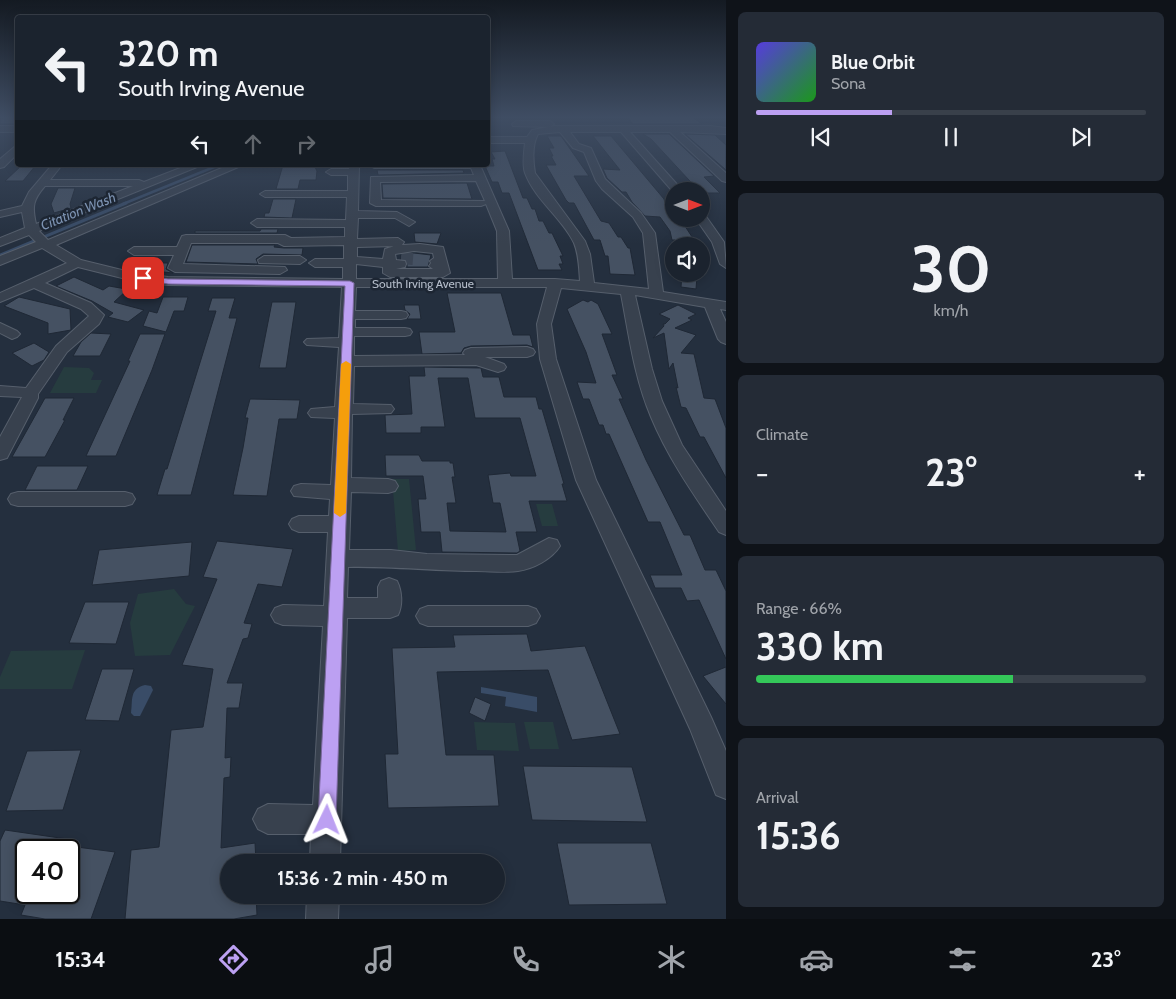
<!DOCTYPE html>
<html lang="en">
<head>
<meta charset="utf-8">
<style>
	:root { --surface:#1b232e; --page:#242b36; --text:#f1f3f6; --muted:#a0a4aa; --line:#39404a; --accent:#bca0f2 }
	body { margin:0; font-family:Cabin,sans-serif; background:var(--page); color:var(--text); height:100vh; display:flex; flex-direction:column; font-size:19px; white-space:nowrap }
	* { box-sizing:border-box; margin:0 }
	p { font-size:16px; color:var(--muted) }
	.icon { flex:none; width:28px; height:28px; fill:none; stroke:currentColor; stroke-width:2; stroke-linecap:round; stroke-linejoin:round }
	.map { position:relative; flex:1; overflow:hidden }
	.sheet { display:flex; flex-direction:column; gap:12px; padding:12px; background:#0f1319; width:450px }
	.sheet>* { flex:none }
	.guide { position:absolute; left:15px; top:15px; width:475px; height:152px; border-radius:5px; box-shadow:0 2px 12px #0003,0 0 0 1px var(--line); background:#1b232e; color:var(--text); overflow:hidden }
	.needle { width:32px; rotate:90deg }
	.tools { position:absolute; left:665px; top:182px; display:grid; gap:10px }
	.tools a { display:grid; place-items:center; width:45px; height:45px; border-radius:50%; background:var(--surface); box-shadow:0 2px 12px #0003,0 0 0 1px var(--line); font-size:25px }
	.speed { position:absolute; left:15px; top:839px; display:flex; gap:10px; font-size:25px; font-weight:700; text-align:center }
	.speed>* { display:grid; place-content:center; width:65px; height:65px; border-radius:50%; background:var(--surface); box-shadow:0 2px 12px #0003,0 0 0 1px var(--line); line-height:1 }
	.speed .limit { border:2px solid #111; border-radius:8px; background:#fff; color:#111 }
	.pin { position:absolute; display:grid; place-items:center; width:42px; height:42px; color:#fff; margin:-21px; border-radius:10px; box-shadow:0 2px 8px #0006 }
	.me { position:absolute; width:55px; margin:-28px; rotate:2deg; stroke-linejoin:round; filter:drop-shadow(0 0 4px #0008) }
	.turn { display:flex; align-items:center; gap:18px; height:105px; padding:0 20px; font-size:22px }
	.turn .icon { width:65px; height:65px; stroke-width:2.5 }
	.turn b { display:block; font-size:35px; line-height:42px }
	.lanes { display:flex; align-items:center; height:48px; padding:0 20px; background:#0003; justify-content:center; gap:25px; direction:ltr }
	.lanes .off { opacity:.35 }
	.big { font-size:38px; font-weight:700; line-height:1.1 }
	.sheet .card { flex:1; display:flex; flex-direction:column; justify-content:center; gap:8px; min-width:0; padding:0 18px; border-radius:8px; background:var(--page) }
	.sheet .dial { align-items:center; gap:0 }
	.dial b { font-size:65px; line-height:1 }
	.song { display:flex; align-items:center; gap:15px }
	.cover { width:60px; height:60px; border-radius:8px; background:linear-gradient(135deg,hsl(250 70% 55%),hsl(120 70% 35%)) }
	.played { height:5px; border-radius:2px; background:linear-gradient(90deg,var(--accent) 35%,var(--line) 35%) }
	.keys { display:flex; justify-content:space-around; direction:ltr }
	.heat { display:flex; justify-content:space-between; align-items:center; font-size:28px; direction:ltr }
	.charge { height:8px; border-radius:4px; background:linear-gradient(90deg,#34c759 66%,var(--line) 0) }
	.trip { position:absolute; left:220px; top:854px; width:285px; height:50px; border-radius:25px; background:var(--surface); box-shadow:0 2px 12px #0003,0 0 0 1px var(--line); font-weight:700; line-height:50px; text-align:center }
	.tab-bar { display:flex; height:80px; justify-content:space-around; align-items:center; background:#0b0e12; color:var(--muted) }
	.tab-bar .icon { width:35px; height:35px }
	.tab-bar .selected { color:var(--accent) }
	.tab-bar b { font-size:22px; color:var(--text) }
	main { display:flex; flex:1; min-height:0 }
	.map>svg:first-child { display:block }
	.green { fill:#263c3f }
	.water { fill:#394c67 }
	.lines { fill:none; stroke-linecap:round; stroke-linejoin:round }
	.stream-far1 { stroke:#394c67; stroke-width:2.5 }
	.stream { stroke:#394c67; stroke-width:3 }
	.building { fill:#455162; stroke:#1f2835 }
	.minor-tunnel { stroke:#3a4453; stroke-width:12; stroke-dasharray:12 6; stroke-linecap:butt }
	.minor-casing { stroke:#565f6c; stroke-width:2 }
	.minor { fill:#38414e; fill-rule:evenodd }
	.route { fill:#bca0f2; stroke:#7a689d }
	.slow { fill:#f59e0b }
	.labels { text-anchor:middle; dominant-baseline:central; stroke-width:5; stroke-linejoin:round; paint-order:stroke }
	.far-street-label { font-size:12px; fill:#b4bcc9; stroke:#1d2633 }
	.far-water-label { font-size:14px; font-style:italic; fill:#7c92b1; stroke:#1d2633 }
</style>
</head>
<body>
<main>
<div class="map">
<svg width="726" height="919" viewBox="0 0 726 919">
	<rect width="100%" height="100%" fill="#242f3e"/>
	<path class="green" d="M64,367L89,368L94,373L91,380H102L96,393H50Z
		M392,479H409L416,550L398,551Z
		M536,504H552L558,526H542Z
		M174,589L186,604L195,606L170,655L135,656L130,623L138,594Z
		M85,650L72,689H0V677L11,651Z
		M474,722L515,723L519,751L477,750Z
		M524,722H553L559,749H530Z"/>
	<path class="water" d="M145,685L151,686L153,690L140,716H134L131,713C133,700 129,689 145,685Z
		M481,687L537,697V712L505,706L506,697L481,693Z"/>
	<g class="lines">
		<path class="stream-far1" d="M123,204L219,165"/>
		<path class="stream" d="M0,255L126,203"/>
	</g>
	<path class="building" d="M5,116H18V124H0V120Z
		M688,116L694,118L702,124H633L627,117Z
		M643,134H669L714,176L704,177L720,193H701L651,139Z
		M685,134L715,135L726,145V170Z
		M547,136H561L589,176H574L601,221L609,223L618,237H621L628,248H630L635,275L610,274L608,256H605L600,240H594L574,203H569L566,200L546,165H556L551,156H553L549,148H554Z
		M593,136H611L664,199L665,203L674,211V220H681L698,246H677L675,240H672L670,231L660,217L645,216L632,202L626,192H622L607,178L603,169L620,170Z
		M505,151L523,198H527L532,209H535L539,221H543L549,233H552L563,256H560L563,264H559L562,270H538L509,193H502L498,182H492L485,166H494L492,159H495L491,152Z
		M22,165H36L23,181H5Z
		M283,165H314L317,171L316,180H300L298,189H276Z
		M377,170H463L464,173L378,175Z
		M467,183L472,199L383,198L382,184Z
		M58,188H75L70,204L71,208L54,213L51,204Z
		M273,199H296L292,218L264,217L265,213H269Z
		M261,229H278L277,233H195V231H260Z
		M414,233H441L437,244L415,242Z
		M192,245H275L274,247L284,248H303L302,255L263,254L256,259L258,264L186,262Z
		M414,253L431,255L428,267H407V260L401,259V255Z
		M154,263H168L166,269L173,273L154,271Z
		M682,274L697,276L696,289L681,287Z
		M74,277L103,290L109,286L126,289L123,291H126L114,302L144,310L128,322L108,317L113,313L92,301L56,286Z
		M447,293H501L513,335H530L533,347L527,345L471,346L464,348L461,353L422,354L419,332H455Z
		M19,297L70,309L71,330L48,334V323L4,306Z
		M163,297H188L184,311H174L166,332L143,326L149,311L157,313Z
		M212,298H235L229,318H237L191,495H157L165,469H167L216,311H208Z
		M583,300L588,302L591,300L598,304L612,334H602L617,375H612L623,399H619L646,460L684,535H690L705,570H716L726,591V659L699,600L687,601L681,588H655L650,575H682L660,522H648L609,434H606L603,425H599L589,399H583L577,382L596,383L586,352L567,309Z
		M272,302H296L286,368H259Z
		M404,305H419L421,319H407L410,314L405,310Z
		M678,305L696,314L688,318L692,320L675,328L696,335L681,353L694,354L704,398L715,399L726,428V478L704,437H700L686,408L681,407L676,387L678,388L673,363L669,369L664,333L653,338L664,326L663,324H665L670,319L659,314Z
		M91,333L111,334L100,356H73L81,342Z
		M140,334H165L152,370L116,456H86L130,361H128Z
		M34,343L49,352L44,360L32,366L12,353Z
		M424,367L481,368L483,377H499L504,397H536L539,409H542L564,484H562L567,501H529L537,532H516L520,551L517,553L442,552L440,532H421L418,499H426L423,476H386L385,455H419L422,461H450V463H453L455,477H452L456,503H447L450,531L506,532L500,503H493L488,475L510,473L511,476H536L520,418H475L468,378H438L445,427H421V433H386L385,415L412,414L409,376H425Z
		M45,398H74L63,420H65L45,457H12Z
		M250,399L300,400L297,419H279L267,496L233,495L243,448L248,418H245Z
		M37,466H88L77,490H25Z
		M217,541L293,549L282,587L258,584L244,623L252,624L248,638L243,639L227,683H243L239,708H227L225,758L231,757L230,777L224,778L221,848L255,843L256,862H229V895H256L257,915L234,919H125L131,850L159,847L171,730L203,727L213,669L182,665L217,579L203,577Z
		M192,542L189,576L92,585L99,550Z
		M85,602H129L116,644L69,643Z
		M527,634L531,651L585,646L620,734L572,740L548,670L437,672L446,755H494L499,806L388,808L385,754H398L392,648L455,647L453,635Z
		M726,667V704L703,676Z
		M102,669H134L119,721L85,720Z
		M475,697L491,704L485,721L469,713Z
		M81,750L63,810L6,811L27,751Z
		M523,766L632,767L647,822L532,820Z
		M5,830L67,839L62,850H26V892H69V846L115,852L91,919H45L21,915L25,905L0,901V841Z
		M557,843H651L667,904L569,905Z"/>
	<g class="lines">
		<path class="minor-tunnel" d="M401,258L414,259"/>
		<g class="minor-casing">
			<path id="minor" d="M516,121H550L554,124L550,127L513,126L512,124Z
				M0,126H18V132H0Z
				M554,126H711L726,128V134L680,132L726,173V182L722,181L670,132H630L683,191H674V193L621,132H570L579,144L591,148L605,179L641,213L655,233L663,292L726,302V310L720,309L726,322V344L721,342L718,339L705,307L635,295L652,369L662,401L682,445L726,511V535L719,532C694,495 668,458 651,417C634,377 629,335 621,294L561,288L551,324L556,359L596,480L711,717L726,751V799L716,795L690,729L576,480L540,359L537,324L547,287H356L355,311H401L406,312L408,315L406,318L401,319H355V328H405L410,329L412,332L410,335L405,336H354V356L465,355L463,353L465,350L471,348L527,347L533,349L535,352L533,355L527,357H485L504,364L506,367L504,370L498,372L476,365L354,366L353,404L391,405L394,409L391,413L352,414L351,478L388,479L395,481L398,486L395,491L388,493L351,492L349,550H391L427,554L517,555L549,538L557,540L560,546C552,559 533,569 518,571C505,573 489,571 476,571C433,571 391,566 348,567L347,598H378V587L381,581L389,578L397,581C402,591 403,605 398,615L390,618H347L340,862H310L311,834H268L258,829L253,819L258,809L268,804L313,805L323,626L283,625L275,622L271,615L275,608L283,605L324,606L328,532H299L292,529L289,524L292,519L299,516H329L330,499L294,496L291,491L294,486L301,484L331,485L335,418L311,417L308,413L311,409L335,407L339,347L307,345L304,342L307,339L339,338L342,287L168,285L130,280L78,267L45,283L91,303L104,315L99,324L67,352L38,394V398L9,454L7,458L0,460V437L22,397L0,396V386L26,388L56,346L89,316L81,309L34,288L0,302V293L67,263L42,248L0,265V256L36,242L29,235L0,246V238L25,228L22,212L0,217V211L22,206L29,192L52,165H62L50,180H139L144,182L188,165H202L39,231L48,240L229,165H243L56,245L81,260L130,272L168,277L343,279V267H315L309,263L315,259H344V245L284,246L278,243H191L183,264L285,267L287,270L280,274L175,272L168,268L174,255H134L128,251L134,247H177L182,236L186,235H285L291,238L345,237V227H257L251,223L257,219L346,220L347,197H265L260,194L265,191H348V175H331L326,172L331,169H349V165H359L358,211L397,212L415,222L409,226L395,218H358L357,239L398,238L404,242L402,245L420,244L443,247L450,273L443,277H390L383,273V267L356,264V279H498L497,231L486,204L481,206H376L370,203L371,177L474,175L471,168H374L369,165H480L509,231L512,279H555L580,281C579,268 579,255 574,243C562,218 535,200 525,173C522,164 524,153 525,143H488V137H527L532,130ZM560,132L573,148L584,152L596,181L602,189L633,217L643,233L649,289L594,283L590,254L585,241L535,173C533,161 532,145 538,134ZM476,181L485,201L381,200L380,182ZM45,186H133L36,224C32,206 33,200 45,186ZM395,246L385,249L383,259L357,257V247L397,246ZM414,251L433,253L434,258L430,261L431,263L429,266L433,269H396L405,267L406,264L405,261L396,260L395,254Z
				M18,144V153L4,167L0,168V159Z
				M701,214L705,215L724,242L726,268L720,264L712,242L696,219H701Z
				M264,256H300L306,260L300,264L259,263L258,260Z
				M0,323L17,331L20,334L17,337L12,339L0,333Z
				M18,492H125L132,494L135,499L132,504L125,506H18L11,504L8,499L11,494Z
				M428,606H528L536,609L540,616L536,623L528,626H428L420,623L416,616L420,609Z
				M307,895H339L338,919H306Z"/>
		</g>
		<use href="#minor" class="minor"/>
	</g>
	<linearGradient id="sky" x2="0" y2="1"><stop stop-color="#141a22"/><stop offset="0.48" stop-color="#3f4d63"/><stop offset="1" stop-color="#3f4d63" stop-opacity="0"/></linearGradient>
	<rect width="726" height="244" fill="url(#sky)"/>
	<path class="route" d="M143,275L168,279L350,281L354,283L336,820L333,826L327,829L320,826L318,820L345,286L168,284L140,279L139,278Z"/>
	<path class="slow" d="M346,361L351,364L346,513L340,517L334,513L341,364Z"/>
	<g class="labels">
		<g class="far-street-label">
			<text x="423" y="283">South Irving Avenue</text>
		</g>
		<g class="far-water-label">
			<text transform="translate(78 211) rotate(-22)">Citation Wash</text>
		</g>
	</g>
</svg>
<div class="tools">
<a><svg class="needle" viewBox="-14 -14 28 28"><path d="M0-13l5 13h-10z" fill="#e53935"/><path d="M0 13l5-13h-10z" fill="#a0a4aa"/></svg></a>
<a><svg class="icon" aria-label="sound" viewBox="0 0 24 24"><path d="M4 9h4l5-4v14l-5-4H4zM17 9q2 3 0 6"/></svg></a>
</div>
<div class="speed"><div class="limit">40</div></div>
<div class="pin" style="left:143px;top:278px;background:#d93025"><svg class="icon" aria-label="arrive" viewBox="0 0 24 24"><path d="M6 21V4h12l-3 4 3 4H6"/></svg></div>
<svg class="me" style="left:327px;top:820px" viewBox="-20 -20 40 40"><path d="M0-17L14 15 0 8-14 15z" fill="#bca0f2" stroke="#fff" stroke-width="4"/></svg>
<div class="trip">15:36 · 2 min · 450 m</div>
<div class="guide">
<div class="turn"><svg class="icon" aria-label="left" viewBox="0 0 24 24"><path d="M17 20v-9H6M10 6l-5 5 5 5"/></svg><div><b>320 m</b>South Irving Avenue</div></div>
<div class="lanes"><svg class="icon" aria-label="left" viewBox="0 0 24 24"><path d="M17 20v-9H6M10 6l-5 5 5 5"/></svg><svg class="icon off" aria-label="ahead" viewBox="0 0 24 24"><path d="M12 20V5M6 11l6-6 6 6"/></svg><svg class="icon off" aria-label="right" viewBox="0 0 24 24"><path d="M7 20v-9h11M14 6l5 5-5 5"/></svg></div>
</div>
</div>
<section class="sheet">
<div class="card">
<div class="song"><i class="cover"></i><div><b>Blue Orbit</b><p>Sona</p></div></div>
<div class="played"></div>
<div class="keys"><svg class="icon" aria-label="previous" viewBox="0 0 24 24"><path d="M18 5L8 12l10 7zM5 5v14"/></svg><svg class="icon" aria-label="pause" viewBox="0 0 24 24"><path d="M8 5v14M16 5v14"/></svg><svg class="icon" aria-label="next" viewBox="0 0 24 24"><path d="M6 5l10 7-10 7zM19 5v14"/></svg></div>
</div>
<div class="card dial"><b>30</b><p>km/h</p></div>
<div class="card"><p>Climate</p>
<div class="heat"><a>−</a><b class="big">23°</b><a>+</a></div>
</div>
<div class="card"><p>Range · 66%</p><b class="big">330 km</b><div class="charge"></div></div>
<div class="card"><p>Arrival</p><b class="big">15:36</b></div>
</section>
</main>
<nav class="tab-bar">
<b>15:34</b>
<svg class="icon selected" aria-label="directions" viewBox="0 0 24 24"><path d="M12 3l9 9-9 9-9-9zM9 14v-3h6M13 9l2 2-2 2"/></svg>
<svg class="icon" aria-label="music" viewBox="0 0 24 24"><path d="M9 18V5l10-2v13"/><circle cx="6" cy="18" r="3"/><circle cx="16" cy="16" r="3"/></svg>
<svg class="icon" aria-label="phone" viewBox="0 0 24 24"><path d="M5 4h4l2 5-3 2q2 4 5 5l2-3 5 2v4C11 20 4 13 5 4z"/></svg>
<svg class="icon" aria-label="climate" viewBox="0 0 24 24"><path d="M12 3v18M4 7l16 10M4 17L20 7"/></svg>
<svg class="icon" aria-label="car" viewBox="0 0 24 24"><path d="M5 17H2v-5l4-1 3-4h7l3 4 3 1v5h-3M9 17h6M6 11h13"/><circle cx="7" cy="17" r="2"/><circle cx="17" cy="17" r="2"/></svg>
<svg class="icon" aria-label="filters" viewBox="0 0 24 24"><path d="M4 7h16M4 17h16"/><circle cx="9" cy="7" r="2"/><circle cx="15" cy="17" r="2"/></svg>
<b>23°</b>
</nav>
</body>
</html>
